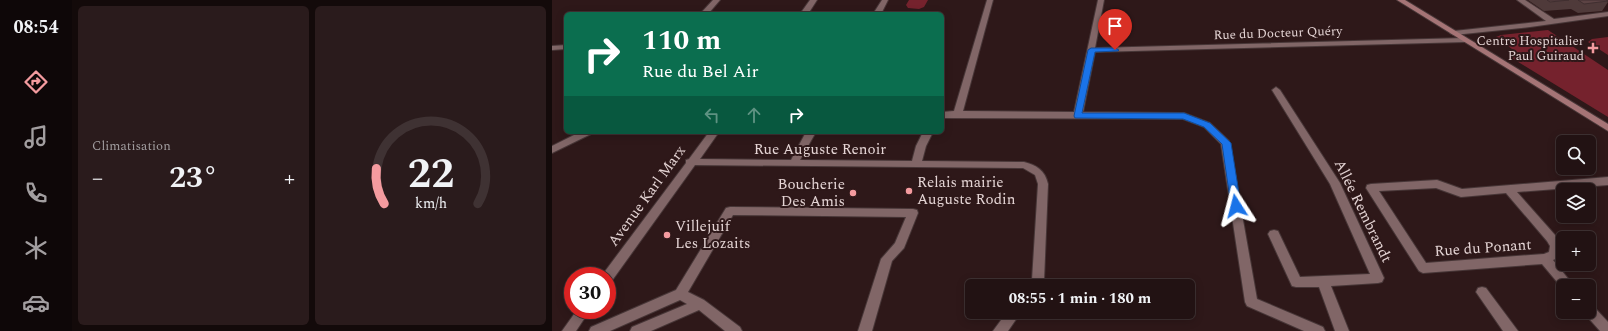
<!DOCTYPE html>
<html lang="fr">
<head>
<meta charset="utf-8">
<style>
	:root { --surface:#221213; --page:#2a1b1c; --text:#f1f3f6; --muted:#a29ea0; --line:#3f3233; --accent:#f49b9f }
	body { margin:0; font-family:Spectral,serif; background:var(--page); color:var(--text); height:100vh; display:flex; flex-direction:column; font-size:15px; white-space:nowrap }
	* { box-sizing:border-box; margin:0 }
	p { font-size:13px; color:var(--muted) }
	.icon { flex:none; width:22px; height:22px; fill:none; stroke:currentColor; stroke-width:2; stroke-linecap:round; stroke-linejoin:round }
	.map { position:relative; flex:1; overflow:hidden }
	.side { display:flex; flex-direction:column; gap:6px; padding:6px; background:#130a0a; width:480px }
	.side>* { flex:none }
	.hud { position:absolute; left:12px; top:12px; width:380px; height:122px; border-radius:6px; box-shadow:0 2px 10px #0003,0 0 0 1px var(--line); background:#0b6e4f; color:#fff; overflow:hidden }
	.tools { position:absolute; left:1004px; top:135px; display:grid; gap:8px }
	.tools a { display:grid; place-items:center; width:40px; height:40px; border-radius:6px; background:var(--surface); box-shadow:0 2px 10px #0003,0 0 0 1px var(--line); font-size:20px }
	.speed { position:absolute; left:12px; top:267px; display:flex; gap:8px; font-size:20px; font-weight:700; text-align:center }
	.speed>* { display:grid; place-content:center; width:52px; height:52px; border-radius:50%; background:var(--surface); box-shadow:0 2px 10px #0003,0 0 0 1px var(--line); line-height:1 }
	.speed .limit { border:6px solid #d22; background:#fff; color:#111 }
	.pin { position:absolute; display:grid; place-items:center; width:34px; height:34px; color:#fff; margin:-41px -17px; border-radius:50% 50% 50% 0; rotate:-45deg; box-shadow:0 0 4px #0007 }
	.pin .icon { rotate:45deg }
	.me { position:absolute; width:44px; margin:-22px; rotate:351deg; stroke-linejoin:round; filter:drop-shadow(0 0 3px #0008) }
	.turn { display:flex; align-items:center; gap:14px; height:84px; padding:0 12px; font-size:18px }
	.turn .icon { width:52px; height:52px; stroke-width:2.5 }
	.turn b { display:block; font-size:28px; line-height:34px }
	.lanes { display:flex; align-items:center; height:38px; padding:0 12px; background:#0003; justify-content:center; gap:20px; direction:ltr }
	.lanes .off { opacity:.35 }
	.big { font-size:30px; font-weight:700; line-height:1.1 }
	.side .tile { flex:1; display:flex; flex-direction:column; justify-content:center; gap:6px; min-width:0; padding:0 14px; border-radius:6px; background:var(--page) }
	.side .dial { align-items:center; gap:0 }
	.dial svg { height:104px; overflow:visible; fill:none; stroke:var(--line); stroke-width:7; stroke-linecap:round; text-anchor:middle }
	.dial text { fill:var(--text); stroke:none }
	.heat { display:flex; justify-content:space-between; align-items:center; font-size:22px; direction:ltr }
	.side .tiles { flex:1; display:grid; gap:6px; grid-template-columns:repeat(2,1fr) }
	.trip { position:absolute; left:413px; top:279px; width:230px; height:40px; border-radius:6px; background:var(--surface); box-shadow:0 2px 10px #0003,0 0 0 1px var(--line); font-weight:700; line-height:40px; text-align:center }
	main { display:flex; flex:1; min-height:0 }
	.menu { display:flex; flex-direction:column; width:72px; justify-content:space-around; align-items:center; background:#0e0708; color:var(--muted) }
	.menu .icon { width:28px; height:28px }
	.menu .on { color:var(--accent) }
	.menu b { font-size:18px; color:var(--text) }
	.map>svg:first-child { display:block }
	.green { fill:#75222d }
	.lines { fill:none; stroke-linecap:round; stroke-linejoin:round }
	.minor-casing { stroke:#473637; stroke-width:2 }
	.secondary-casing { stroke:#473637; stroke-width:2 }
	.minor { fill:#816667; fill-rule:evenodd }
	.secondary { fill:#a57476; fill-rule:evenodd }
	.wall { fill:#4f3a3a }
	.building { fill:#5c4344; stroke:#402f30 }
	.route { fill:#1a73e8; stroke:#114b97 }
	.poi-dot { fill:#f49b9f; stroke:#2e1819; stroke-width:1.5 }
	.labels { text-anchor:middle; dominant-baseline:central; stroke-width:4; stroke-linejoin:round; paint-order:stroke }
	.far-street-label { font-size:13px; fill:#e4d4d4; stroke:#2e1819 }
	.far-poi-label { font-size:13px; fill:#e4d4d4; stroke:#2e1819; text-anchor:end }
	.street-label { font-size:15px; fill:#e4d4d4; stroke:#2e1819 }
	.poi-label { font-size:15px; fill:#e4d4d4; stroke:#2e1819; text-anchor:start }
</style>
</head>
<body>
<main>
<nav class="menu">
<b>08:54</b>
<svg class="icon on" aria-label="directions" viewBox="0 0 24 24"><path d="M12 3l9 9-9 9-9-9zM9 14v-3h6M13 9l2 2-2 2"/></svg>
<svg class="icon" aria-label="music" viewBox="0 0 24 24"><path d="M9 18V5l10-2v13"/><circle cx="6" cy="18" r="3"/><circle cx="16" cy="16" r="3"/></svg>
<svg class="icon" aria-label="phone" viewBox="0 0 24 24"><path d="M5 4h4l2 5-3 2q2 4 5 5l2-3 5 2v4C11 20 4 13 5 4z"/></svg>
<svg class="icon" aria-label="climate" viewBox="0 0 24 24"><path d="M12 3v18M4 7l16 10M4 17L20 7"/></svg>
<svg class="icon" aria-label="car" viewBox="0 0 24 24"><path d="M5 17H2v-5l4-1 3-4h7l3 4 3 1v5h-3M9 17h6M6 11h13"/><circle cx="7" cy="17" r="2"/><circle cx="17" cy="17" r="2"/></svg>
</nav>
<section class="side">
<div class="tiles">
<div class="tile"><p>Climatisation</p>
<div class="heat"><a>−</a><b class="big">23°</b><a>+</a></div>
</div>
<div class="tile dial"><svg viewBox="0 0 100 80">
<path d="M14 69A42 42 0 1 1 86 69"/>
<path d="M14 69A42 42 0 0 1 8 42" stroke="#f49b9f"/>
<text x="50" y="56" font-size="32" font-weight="700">22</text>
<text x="50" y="72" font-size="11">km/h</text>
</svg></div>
</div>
</section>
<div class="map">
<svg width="1056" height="331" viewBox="0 0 1056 331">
	<rect width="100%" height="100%" fill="#2e1819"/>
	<path class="green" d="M357,0H376L372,7L367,9L356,8L354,5Z
		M996,30L1056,70V117L958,57L960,53L964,52L944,37L949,35Z
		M1056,37V55L1036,42L1040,39Z"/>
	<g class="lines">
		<g class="minor-casing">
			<path id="minor" d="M161,0H168L156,14H148Z
				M258,0H265L256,14H248Z
				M330,0H336L329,14H321Z
				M435,0H441L411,111L522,112L546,0H552L543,48L913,38L917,40L913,42L543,52L531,112L632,113L658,123L677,141L705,299L771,327L773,331H752L695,306L693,302L669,144L652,127L631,119L390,118V112L402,111Z
				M965,0H973L1002,19L1056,12V16L978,27L902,35L898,33L902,31L994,21Z
				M14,45V49L0,50V46Z
				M724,87L728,90L788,183L832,278L830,282L826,283L779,286L797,331H783L767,287H744L740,286L716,234L718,231L722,230L726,231L748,277L818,274L778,184L720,90Z
				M28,132H41L39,134L0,153V146Z
				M157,132H167L148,159L239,160L254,132H264L248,160L360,161L364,146L371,132H381L374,146L370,161L472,162C484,165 493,170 496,184L492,281L489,286H476L480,280L486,184L483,175L471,168L143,165L59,282L55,283V276H50L51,274L134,163V160L137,159Z
				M1056,177V185L965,192L1003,235L1010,246L1006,258L1001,260L1022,286H1011V289L990,264L871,273L867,271L814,188L815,185L819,184L885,180L910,189ZM884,188L909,197L954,193L995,241L998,246L997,252L992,254L874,263L827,191Z
				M178,207L361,209L365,210L366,213L352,248L340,261L320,331H306L329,259L343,243L354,217L181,215L136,292L152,300L188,327L190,331H173L147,310L99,331H78L80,327L135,304L128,300L58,331H37L39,327L124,290L174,208Z
				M930,287L934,288L966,331H951L924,292L926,288Z
				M1037,305L1041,306L1056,322V331H1048L1033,314L1032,312H1037Z
				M25,310H38L24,331H10Z
				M455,312H469L456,331H441Z"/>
		</g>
		<g class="secondary-casing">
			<path id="secondary" d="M845,0H853L1056,124V131Z"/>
		</g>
		<use href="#minor" class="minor"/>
		<use href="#secondary" class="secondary"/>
	</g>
	<path class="wall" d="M976,0H1054L1056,2L1050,11L1026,13L1019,9L992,11Z"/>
	<path class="building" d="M995,0H1017L998,2Z
		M1026,0H1054L1056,1L1032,4Z"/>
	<path class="route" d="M563,48L567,50L566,51L543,52L530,113H632L658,123L679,143L689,206L688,209H681L679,206L670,144L652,127L631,119L523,118L522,116L536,50L539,48Z"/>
	<g class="poi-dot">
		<path d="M1039 42h4v4h4v4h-4v4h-4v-4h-4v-4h4z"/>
		<circle cx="357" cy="191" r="4"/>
		<circle cx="301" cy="193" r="4"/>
		<circle cx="115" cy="235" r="4"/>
	</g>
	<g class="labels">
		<g class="far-street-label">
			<text transform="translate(726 33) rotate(-2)">Rue du Docteur Quéry</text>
		</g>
		<g class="far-poi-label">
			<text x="1032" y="41">Centre Hospitalier<tspan x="1032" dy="15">Paul Guiraud</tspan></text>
		</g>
		<g class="street-label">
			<text x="268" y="149">Rue Auguste Renoir</text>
			<text transform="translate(95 196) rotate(-54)">Avenue Karl Marx</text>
			<text transform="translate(811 211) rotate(64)">Allée Rembrandt</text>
			<text transform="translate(931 248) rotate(-4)">Rue du Ponant</text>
		</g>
		<g class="poi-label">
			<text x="365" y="182">Relais mairie<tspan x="365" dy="17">Auguste Rodin</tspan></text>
			<text x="293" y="184" text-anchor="end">Boucherie<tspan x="293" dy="17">Des Amis</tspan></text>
			<text x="123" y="226">Villejuif<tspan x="123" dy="17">Les Lozaits</tspan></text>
		</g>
	</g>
</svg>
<div class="tools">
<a><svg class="icon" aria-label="search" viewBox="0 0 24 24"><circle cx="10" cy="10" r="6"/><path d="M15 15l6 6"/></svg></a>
<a><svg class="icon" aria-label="layers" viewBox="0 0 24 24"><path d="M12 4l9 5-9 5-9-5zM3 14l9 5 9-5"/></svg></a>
<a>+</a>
<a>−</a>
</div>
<div class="speed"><div class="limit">30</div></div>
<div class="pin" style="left:563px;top:50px;background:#d93025"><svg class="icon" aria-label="arrive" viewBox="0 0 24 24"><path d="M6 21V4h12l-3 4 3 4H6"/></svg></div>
<svg class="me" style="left:684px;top:206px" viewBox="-20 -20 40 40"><path d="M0-17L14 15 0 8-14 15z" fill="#1a73e8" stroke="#fff" stroke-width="4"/></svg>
<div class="trip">08:55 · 1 min · 180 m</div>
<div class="hud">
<div class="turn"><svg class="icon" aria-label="right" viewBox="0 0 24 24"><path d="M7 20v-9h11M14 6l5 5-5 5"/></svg><div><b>110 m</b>Rue du Bel Air</div></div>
<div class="lanes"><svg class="icon off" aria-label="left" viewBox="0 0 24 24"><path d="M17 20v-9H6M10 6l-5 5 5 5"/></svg><svg class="icon off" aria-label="ahead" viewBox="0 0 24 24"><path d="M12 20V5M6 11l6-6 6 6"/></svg><svg class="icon" aria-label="right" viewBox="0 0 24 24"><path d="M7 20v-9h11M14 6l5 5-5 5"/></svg></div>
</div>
</div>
</main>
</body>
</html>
